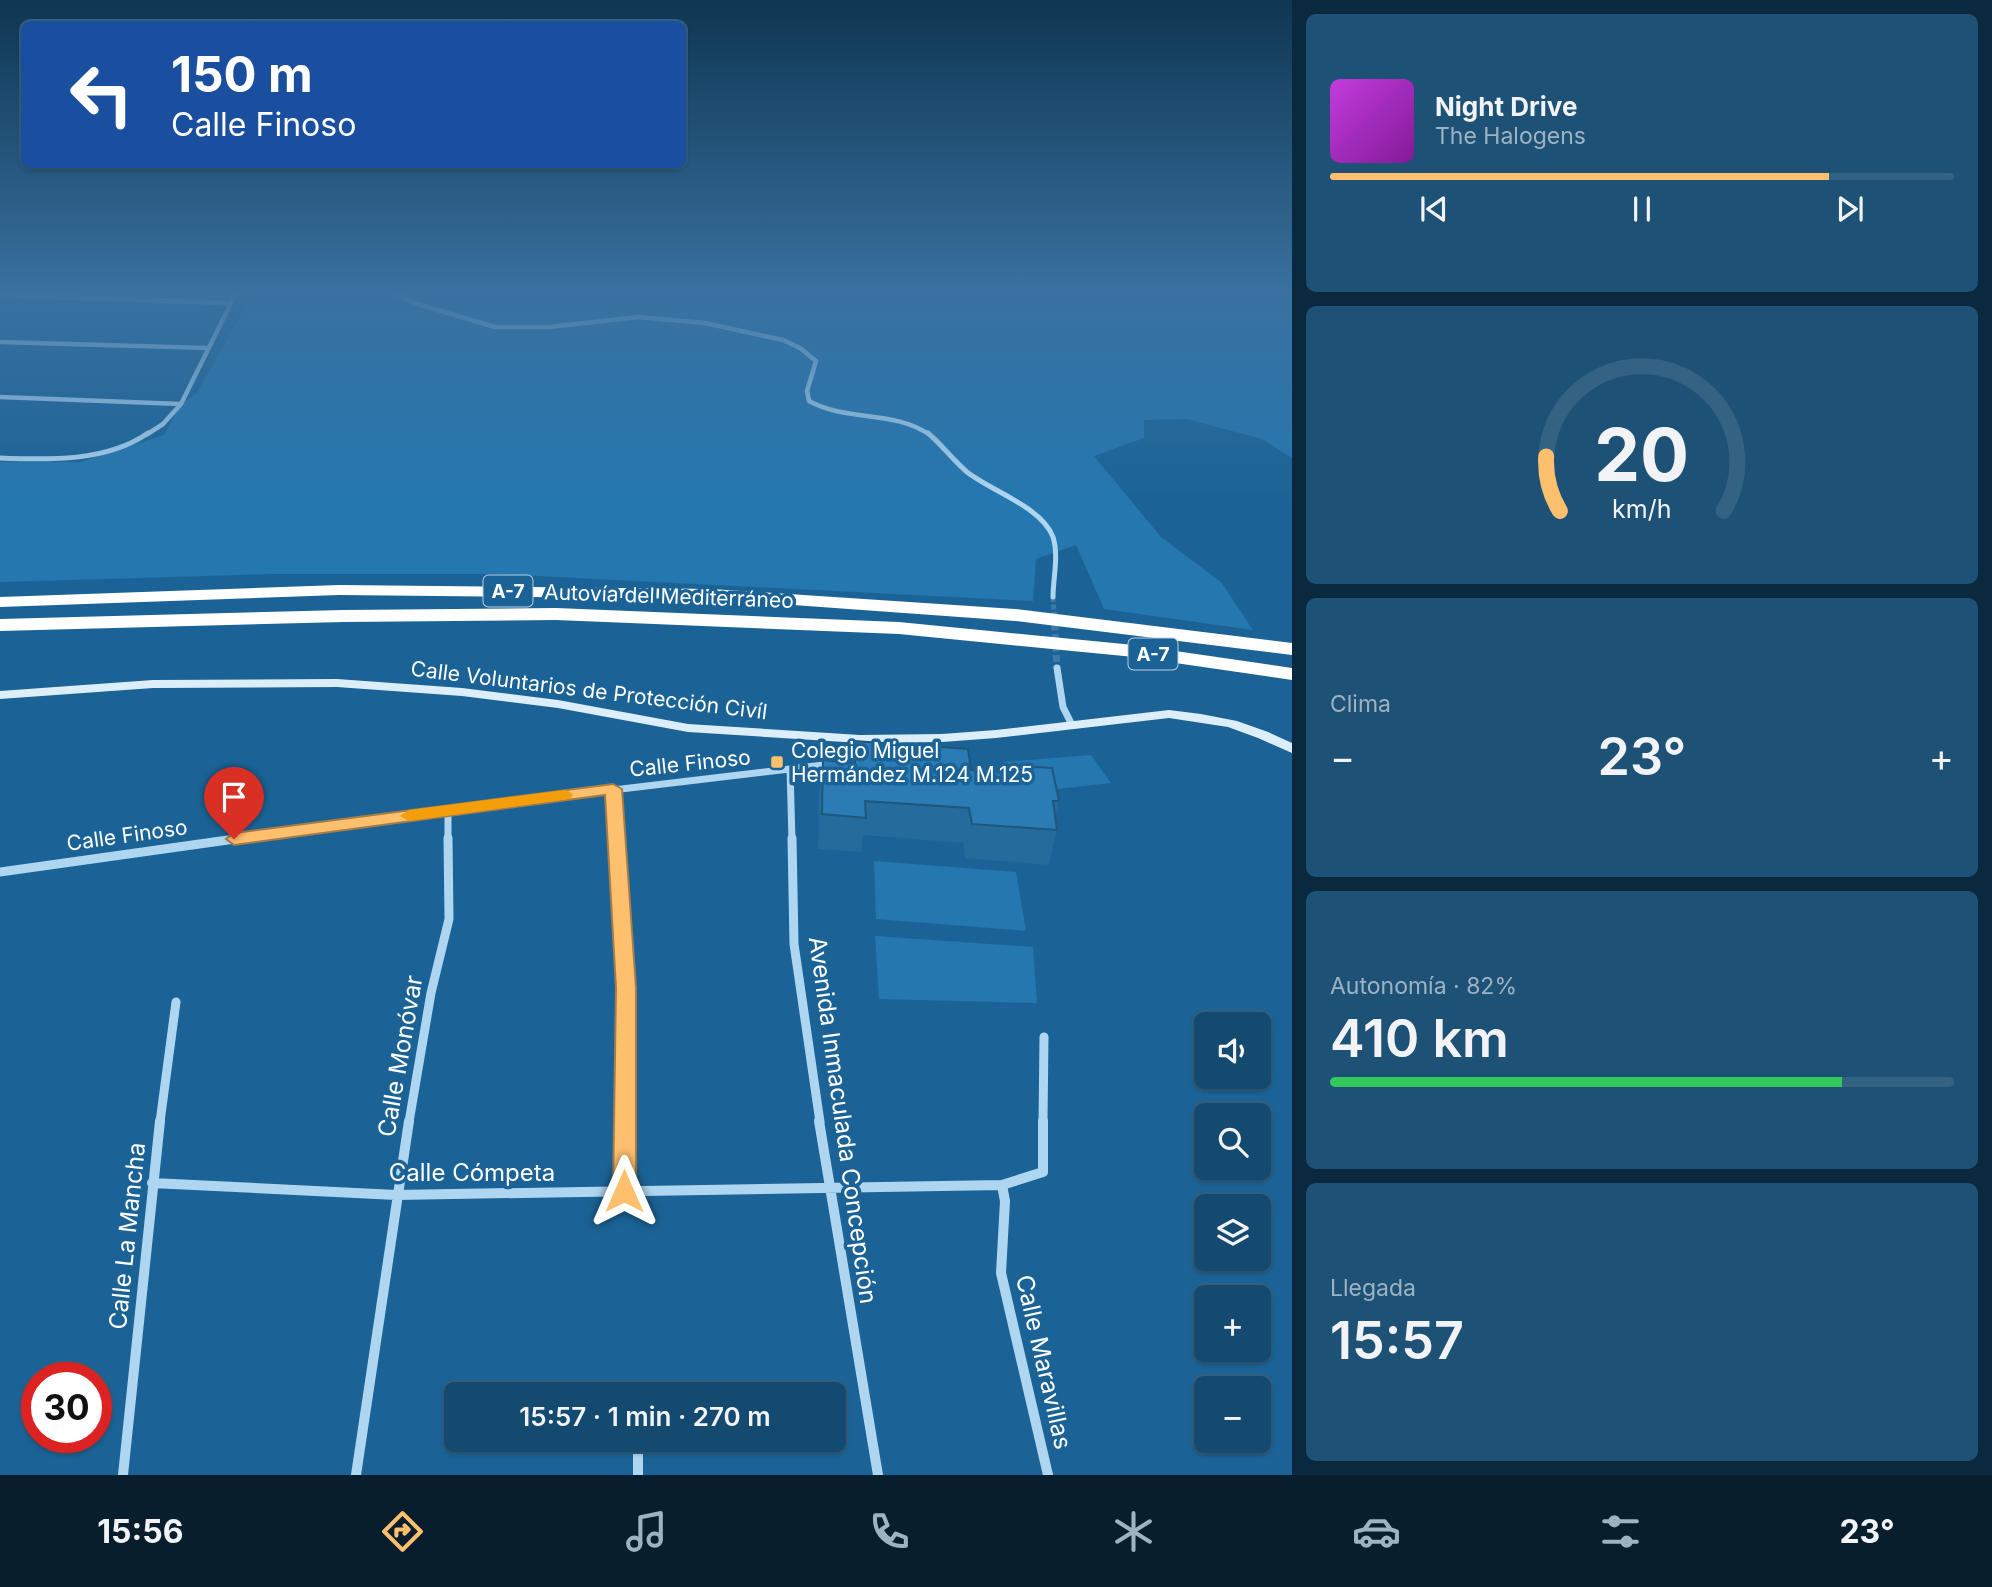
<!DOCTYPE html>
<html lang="es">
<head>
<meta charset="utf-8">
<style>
	:root { --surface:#144a70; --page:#1d5175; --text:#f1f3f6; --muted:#9db3c3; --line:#336283; --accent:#ffc06e }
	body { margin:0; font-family:Inter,sans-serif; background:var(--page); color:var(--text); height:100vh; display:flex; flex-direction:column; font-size:26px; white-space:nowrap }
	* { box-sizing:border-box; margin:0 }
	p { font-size:23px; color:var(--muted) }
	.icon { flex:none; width:38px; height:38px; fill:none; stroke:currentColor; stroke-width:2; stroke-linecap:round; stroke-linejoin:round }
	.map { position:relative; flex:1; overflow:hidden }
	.side { display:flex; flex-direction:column; gap:14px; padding:14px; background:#0b293e; width:700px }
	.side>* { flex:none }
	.banner { position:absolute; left:21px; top:21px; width:665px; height:147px; border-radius:10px; box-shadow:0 2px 5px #0004,0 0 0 2px var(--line); background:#1a4fa0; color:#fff; overflow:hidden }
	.tools { position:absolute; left:1194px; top:1012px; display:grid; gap:14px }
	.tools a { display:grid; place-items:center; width:77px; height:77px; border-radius:10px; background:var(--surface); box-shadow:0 2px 5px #0004,0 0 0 2px var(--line); font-size:35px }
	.speed { position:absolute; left:21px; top:1362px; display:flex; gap:14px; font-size:35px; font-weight:700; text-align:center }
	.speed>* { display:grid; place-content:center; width:91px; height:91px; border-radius:50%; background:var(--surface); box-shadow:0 2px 5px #0004,0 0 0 2px var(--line); line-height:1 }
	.speed .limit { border:10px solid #d22; background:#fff; color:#111 }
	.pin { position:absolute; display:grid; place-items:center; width:60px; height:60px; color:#fff; margin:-72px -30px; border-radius:50% 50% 50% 0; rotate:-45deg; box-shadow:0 0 7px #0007 }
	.pin .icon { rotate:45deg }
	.me { position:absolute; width:77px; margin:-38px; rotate:0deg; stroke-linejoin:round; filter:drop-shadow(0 0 5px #0008) }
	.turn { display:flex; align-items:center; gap:24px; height:147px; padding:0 35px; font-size:32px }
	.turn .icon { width:91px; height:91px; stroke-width:2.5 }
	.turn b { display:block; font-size:49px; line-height:60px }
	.big { font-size:52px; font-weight:600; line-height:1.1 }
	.side .tile { flex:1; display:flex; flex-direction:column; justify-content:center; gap:10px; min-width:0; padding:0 24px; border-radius:10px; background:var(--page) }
	.side .dial { align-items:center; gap:0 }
	.dial svg { height:182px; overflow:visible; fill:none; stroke:var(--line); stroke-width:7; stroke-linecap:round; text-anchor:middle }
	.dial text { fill:var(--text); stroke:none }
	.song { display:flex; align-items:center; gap:21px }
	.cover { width:84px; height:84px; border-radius:10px; background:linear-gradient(135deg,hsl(290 70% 55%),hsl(290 70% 35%)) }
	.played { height:7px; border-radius:4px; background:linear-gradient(90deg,var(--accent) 80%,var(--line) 80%) }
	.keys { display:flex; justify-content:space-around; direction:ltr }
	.heat { display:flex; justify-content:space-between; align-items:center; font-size:38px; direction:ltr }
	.charge { height:10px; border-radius:5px; background:linear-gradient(90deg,#34c759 82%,var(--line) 0) }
	.trip { position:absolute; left:444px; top:1382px; width:402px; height:70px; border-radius:10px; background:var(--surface); box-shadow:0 2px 5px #0004,0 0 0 2px var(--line); font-weight:600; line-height:70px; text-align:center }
	.tab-bar { display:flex; height:112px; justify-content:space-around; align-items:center; background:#081e2d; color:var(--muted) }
	.tab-bar .icon { width:49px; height:49px }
	.tab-bar .active { color:var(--accent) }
	.tab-bar b { font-size:32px; color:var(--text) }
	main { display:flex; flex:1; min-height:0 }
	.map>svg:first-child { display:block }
	.green { fill:#2577af }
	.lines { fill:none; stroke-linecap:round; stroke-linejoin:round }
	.street-tunnel-far1 { stroke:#3d7aa6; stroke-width:5; stroke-dasharray:5 2.5; stroke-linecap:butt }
	.street-tunnel { stroke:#3d7aa6; stroke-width:7; stroke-dasharray:7 3.5; stroke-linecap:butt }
	.street-far4 { stroke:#afd6f0; stroke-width:4.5 }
	.street-far3 { stroke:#afd6f0; stroke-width:5 }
	.street-far2 { stroke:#afd6f0; stroke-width:7 }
	.street-far1 { stroke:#afd6f0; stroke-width:9 }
	.street { stroke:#afd6f0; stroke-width:10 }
	.secondary { fill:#ddeefb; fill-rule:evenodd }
	.highway { fill:#fff; fill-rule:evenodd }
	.wall { fill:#256b9b }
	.building { fill:#2b7cb4; stroke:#1e577e; stroke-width:2 }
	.route { fill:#ffc06e; stroke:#a67d48; stroke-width:2 }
	.slow { fill:#f59e0b }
	.poi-dot { fill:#ffc06e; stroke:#1b6396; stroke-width:2.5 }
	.labels { text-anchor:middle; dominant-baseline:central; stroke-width:7; stroke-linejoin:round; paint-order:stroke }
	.shield { fill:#1b6396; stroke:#bbd0e0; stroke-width:2 }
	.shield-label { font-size:19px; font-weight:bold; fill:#fff }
	.street-label { font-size:21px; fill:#fff; stroke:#1b6396 }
	.poi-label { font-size:21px; fill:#fff; stroke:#1b6396; text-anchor:start }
	.near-street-label { font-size:24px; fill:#fff; stroke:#1b6396 }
</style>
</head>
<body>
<main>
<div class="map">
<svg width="1292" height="1475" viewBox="0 0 1292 1475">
	<rect width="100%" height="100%" fill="#1b6396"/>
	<path class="green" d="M255,291H1292V458L1262,439L1186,419L1144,420V438L1094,456L1161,537L1221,582L1253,630L1104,609L1076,545L1036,559L1033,601L499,574H273L0,582V462H80L164,435L181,404L197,393Z
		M1091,755L1111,783L1021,793L1002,762Z
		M874,861L1016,872L1026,931L876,919Z
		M875,936L1033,947L1037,1003L879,999Z"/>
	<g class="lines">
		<path class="street-tunnel-far1" d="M1053,597L1054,615"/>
		<path class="street-tunnel" d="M1054,613L1057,668"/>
		<path class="street-far4" d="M390,291L414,303L495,327H549L638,317L705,323L783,340L800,348L816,361L807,391L809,401C847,422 895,410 930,435
			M0,295L229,303
			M0,342L208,348
			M0,397L181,404
			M146,435L163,424L181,404L237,291"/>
		<path class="street-far3" d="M928,433C942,445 953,460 967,472C991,491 1042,507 1053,537C1059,556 1053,578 1053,597
			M0,458C48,460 107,462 148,433"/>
		<path class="street-far2" d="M1057,668L1063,707L1072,725
			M790,769L792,840
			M613,789L616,840
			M448,810V840
			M230,840L461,808L832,764"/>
		<path class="street-far1" d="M616,838L626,988L625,1122
			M792,838L794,944L820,1122
			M0,872L242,838
			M160,1122L176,1002
			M409,1122L431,993L449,919L448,838
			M1043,1122L1044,1037"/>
		<path class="street" d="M819,1121L878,1475
			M152,1183L396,1195L1002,1185L1043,1172V1121
			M1002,1185L1005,1201L1001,1273L1048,1475
			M624,1191L625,1121
			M638,1445V1475
			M123,1475L160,1121
			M356,1475L409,1121"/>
		<path class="secondary" d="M337,679L462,688L558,700L688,724L860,735L942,734L996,730L1169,710L1201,714L1237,721L1268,732L1292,743V753L1258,738L1228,727L1169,718L996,738L942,742L860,743L688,732L558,708L462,696L337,687L153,688L0,699V691L153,680Z"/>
		<path class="highway" d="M339,585L711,589L1015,609L1292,643V655L1015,621L711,599L339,595L0,607V597Z
			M556,608L899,622L1134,645L1292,668V680L1134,657L899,634L556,620L344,622L0,631V619L344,610Z"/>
	</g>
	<path class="wall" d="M854,741L971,770L1059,801L1055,817L1057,830L1049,865L965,858L963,843L863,835L861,852L818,849L819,794L823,760L851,763Z"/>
	<path class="building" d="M854,741L968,749L971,770L1005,772L1014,766L1052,768L1059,801H1053L1057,830L972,824L969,808L865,801L866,818L822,814L823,760L855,763Z"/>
	<linearGradient id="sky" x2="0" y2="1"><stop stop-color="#0f3652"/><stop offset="0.59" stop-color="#3971a0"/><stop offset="1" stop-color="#3971a0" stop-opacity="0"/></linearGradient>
	<rect width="1292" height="497" fill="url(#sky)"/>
	<path class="route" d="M613,784L622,789L636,988V1191L632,1198L624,1201L616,1198L613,1191L616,988L605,795L234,845L226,839L234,833Z"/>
	<path class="slow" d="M565,790L570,792L573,795L570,799L409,821L400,816L409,810Z"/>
	<rect class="poi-dot" x="770" y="755" width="14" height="14" rx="3.5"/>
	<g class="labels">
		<g class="shield">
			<rect x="483.5" y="575.5" width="49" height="31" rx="5"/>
			<rect x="1128.5" y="638.5" width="49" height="31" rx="5"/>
		</g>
		<g class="shield-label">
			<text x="508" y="591">A-7</text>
			<text x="1153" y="654">A-7</text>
		</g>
		<g class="street-label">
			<text transform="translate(669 596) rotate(2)">Autovía del Mediterráneo</text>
			<text transform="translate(589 690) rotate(7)">Calle Voluntarios de Protección Civíl</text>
			<text transform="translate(690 763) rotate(-6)">Calle Finoso</text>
			<text transform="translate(127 835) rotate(-8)">Calle Finoso</text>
		</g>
		<g class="poi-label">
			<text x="791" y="750">Colegio Miguel<tspan x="791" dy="24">Hermández M.124 M.125</tspan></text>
		</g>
		<g class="near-street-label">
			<text transform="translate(400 1056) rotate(-80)">Calle Monóvar</text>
			<text transform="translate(843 1120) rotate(82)">Avenida Inmaculada Concepción</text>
			<text x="472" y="1172">Calle Cómpeta</text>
			<text transform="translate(127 1236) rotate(-84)">Calle La Mancha</text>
			<text transform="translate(1044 1362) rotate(77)">Calle Maravillas</text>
		</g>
	</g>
</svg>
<div class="tools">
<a><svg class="icon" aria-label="sound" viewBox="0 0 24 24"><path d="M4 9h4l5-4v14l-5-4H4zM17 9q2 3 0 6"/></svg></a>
<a><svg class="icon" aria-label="search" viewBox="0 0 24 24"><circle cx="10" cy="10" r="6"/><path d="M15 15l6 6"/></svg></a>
<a><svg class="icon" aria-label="layers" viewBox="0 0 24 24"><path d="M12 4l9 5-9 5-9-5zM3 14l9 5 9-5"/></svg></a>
<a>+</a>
<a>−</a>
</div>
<div class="speed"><div class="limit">30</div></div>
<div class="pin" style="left:234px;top:839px;background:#d93025"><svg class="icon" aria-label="arrive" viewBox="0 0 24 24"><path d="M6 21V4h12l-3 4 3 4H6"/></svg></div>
<svg class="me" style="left:624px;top:1191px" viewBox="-20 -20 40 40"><path d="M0-17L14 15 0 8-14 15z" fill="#ffc06e" stroke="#fff" stroke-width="4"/></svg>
<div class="trip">15:57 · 1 min · 270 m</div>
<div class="banner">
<div class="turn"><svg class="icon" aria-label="left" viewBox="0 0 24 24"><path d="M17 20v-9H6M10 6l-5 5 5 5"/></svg><div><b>150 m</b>Calle Finoso</div></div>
</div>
</div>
<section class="side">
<div class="tile">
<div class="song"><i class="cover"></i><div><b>Night Drive</b><p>The Halogens</p></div></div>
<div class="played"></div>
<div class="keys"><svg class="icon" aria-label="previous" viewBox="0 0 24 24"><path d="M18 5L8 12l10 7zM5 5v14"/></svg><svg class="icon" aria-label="pause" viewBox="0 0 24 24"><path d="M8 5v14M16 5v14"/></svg><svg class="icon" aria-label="next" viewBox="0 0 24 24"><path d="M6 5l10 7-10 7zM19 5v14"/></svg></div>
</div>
<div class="tile dial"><svg viewBox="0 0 100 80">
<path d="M14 69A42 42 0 1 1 86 69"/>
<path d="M14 69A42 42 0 0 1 8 45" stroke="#ffc06e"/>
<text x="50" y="56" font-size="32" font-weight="700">20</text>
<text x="50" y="72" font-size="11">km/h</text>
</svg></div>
<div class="tile"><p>Clima</p>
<div class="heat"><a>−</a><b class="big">23°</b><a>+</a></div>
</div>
<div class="tile"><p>Autonomía · 82%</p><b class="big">410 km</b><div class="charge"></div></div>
<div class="tile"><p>Llegada</p><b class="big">15:57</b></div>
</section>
</main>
<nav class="tab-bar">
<b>15:56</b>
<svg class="icon active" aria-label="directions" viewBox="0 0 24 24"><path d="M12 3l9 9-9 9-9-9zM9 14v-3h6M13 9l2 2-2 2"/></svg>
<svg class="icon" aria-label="music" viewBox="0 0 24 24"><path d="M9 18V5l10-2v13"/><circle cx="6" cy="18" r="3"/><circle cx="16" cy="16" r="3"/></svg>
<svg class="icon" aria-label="phone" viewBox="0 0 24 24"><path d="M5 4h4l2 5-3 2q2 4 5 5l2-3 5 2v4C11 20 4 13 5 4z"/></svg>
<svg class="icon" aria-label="climate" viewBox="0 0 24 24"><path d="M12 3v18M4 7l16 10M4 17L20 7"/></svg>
<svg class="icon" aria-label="car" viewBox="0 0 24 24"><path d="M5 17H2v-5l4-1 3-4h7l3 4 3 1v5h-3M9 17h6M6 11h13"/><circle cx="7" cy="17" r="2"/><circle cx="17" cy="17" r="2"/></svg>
<svg class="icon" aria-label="filters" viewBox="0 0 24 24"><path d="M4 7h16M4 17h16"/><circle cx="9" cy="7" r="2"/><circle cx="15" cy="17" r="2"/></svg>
<b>23°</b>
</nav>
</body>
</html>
